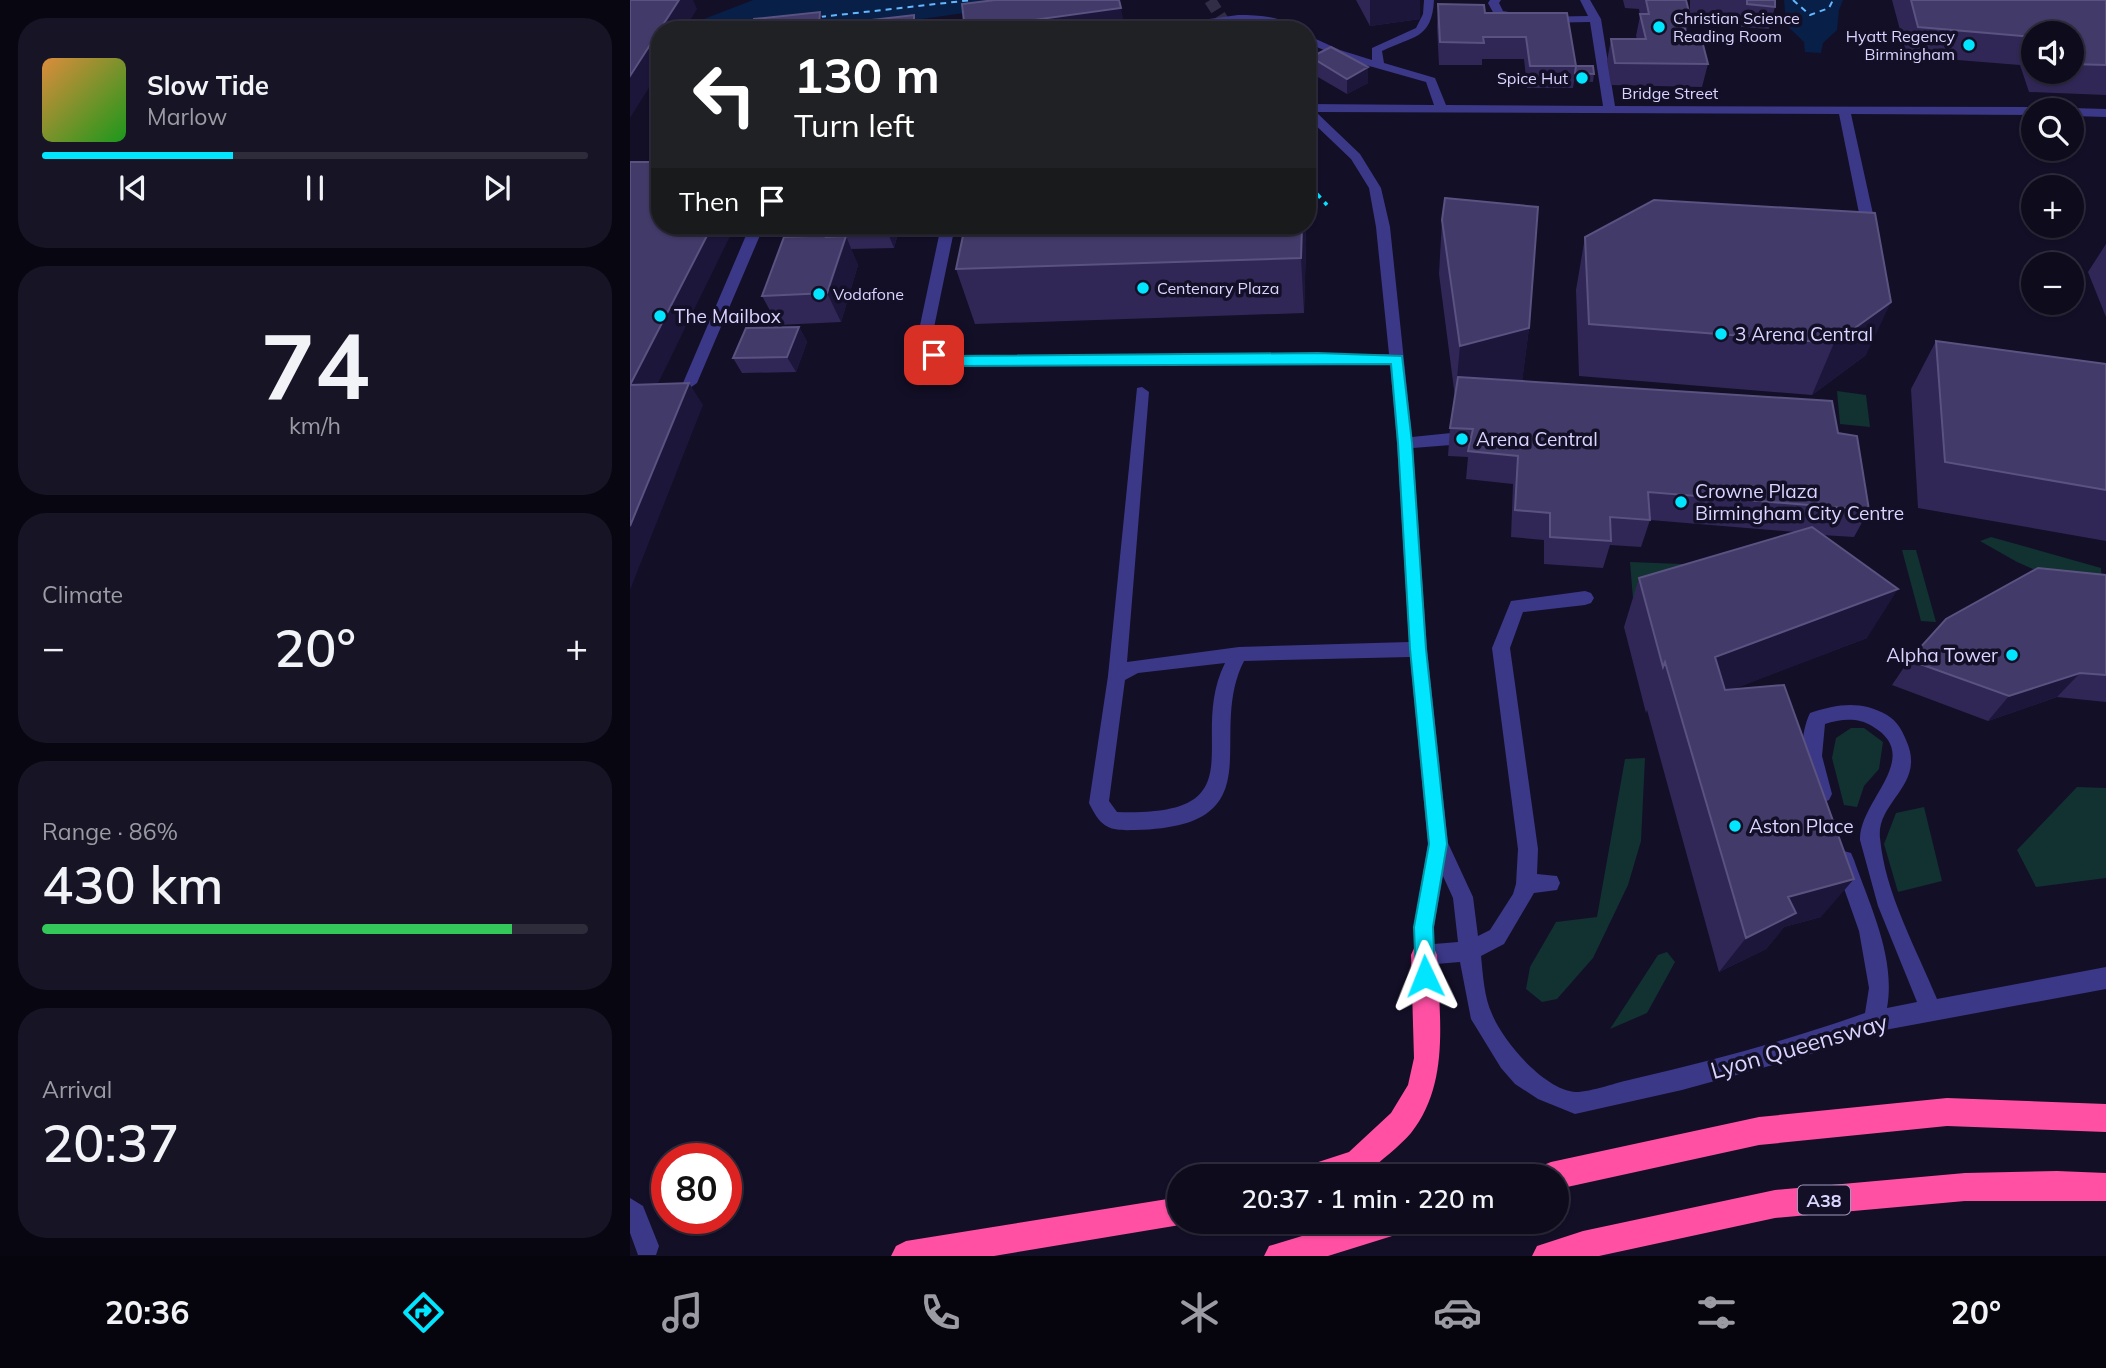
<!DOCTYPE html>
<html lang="en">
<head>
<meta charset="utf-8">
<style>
	:root { --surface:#0e0b1d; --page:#171426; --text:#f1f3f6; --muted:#9b9ba4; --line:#2e2b3b; --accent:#01e5ff }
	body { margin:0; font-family:Mulish,sans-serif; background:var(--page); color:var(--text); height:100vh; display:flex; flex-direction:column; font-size:26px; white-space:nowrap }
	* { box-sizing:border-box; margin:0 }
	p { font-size:23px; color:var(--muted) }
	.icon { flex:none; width:38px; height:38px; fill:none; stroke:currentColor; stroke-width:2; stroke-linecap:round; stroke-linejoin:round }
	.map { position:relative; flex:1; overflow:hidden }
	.sheet { display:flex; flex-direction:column; gap:18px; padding:18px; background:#080610; width:630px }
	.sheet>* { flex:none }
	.top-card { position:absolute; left:21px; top:21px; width:665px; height:214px; border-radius:28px; box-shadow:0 2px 5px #0004,0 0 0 2px var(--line); background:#202124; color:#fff; overflow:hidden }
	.fabs { position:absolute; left:1391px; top:21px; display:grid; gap:14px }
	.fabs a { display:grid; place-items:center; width:63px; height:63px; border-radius:50%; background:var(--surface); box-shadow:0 2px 5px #0004,0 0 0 2px var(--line); font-size:35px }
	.speed { position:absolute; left:21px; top:1143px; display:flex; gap:14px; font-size:35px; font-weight:700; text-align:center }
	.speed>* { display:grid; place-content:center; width:91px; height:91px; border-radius:50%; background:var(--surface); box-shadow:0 2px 5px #0004,0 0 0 2px var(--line); line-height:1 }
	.speed .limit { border:10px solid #d22; background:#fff; color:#111 }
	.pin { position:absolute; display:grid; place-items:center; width:60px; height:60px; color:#fff; margin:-30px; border-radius:14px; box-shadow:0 4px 10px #0006 }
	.me { position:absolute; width:77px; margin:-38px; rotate:358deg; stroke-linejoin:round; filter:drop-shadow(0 0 5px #0008) }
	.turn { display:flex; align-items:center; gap:24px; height:147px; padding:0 28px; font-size:32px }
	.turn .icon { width:91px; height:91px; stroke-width:2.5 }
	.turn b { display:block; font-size:49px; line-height:60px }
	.then { display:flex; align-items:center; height:66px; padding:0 28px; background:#0003; gap:14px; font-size:26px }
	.big { font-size:52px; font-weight:600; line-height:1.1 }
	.sheet .card { flex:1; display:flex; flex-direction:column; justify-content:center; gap:10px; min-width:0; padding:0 24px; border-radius:28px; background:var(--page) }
	.sheet .dial { align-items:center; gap:0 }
	.dial b { font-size:91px; line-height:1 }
	.song { display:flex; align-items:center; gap:21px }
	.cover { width:84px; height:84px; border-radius:10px; background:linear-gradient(135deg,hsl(30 70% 55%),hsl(120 70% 35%)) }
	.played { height:7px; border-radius:4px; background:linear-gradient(90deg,var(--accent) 35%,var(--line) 35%) }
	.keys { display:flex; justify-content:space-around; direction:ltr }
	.heat { display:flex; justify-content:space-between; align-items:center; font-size:38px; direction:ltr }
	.charge { height:10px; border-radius:5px; background:linear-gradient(90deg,#34c759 86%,var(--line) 0) }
	.trip { position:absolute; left:537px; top:1164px; width:402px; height:70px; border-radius:35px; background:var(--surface); box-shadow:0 2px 5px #0004,0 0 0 2px var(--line); font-weight:600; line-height:70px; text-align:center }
	.tabs { display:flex; height:112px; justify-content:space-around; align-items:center; background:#06040c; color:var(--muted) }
	.tabs .icon { width:49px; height:49px }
	.tabs .current { color:var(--accent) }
	.tabs b { font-size:32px; color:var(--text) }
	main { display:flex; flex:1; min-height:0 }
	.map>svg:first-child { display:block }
	.green { fill:#113230 }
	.water { fill:#081f47 }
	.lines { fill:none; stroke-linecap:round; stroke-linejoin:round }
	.ferry { stroke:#63b7ff; stroke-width:2; stroke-dasharray:6 5; stroke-linecap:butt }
	.minor-tunnel { stroke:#312d47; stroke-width:12; stroke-dasharray:12 6; stroke-linecap:butt }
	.minor { fill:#3b3888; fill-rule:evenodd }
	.highway { fill:#ff50a4; fill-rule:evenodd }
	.rail { stroke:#01e5ff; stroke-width:3.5; stroke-dasharray:7 6; stroke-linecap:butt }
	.wall { fill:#302756; fill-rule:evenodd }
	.shaded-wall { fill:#1d163b }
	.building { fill:#423a68; stroke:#5a5280; stroke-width:2 }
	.route { fill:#01e5ff; stroke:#0195a6; stroke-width:2 }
	.poi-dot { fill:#01e5ff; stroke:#130f27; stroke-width:2.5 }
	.labels { text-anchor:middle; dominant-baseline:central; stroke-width:7; stroke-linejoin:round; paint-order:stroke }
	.far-poi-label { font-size:16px; fill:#dad5ff; stroke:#130f27; text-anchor:start }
	.far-street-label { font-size:16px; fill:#dad5ff; stroke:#130f27 }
	.shield { fill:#130f27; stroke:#9e9abe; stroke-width:2 }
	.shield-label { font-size:18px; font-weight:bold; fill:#dad5ff }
	.poi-label { font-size:19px; fill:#dad5ff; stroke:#130f27; text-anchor:start }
	.near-street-label { font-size:23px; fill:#dad5ff; stroke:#130f27 }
</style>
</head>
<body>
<main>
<section class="sheet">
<div class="card">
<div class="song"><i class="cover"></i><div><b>Slow Tide</b><p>Marlow</p></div></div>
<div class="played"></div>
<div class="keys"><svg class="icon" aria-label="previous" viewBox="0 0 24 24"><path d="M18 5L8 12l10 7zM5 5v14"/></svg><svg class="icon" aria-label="pause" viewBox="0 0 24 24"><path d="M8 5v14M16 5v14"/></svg><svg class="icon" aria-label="next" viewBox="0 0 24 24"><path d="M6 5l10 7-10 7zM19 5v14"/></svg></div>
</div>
<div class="card dial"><b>74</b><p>km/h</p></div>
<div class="card"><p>Climate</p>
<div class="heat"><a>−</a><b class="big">20°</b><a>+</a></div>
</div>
<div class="card"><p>Range · 86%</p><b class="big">430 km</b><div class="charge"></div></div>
<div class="card"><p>Arrival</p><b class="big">20:37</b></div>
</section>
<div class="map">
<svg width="1476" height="1256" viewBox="0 0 1476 1256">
	<rect width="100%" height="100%" fill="#130f27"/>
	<path class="green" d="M1207,391L1236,395L1240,427L1210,424Z
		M1361,537L1471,568L1472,581L1410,572L1387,562L1350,541Z
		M1272,550H1286L1306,622L1291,621Z
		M1000,562L1130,567L1004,611Z
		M1221,728H1234L1253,742L1249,769L1234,786L1227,807L1214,805L1202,758L1206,738Z
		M1015,758L1011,841L998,885L963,958L927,999L912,1002L896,989L900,967L926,922L967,917L995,759Z
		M1447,787L1476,788V878L1406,887L1387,850Z
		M1294,807L1312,881L1268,892L1254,844L1266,813Z
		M1037,952L1045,962L1017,1013L980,1029L1028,955Z"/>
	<path class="water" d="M123,0H427L213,30H68L74,19Z
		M1154,0H1213L1209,10L1207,30L1193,43L1191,53L1175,52L1174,42L1156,25Z"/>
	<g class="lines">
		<path class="ferry" d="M1163,0L1180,15L1199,8L1203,0
			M190,17L342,0
			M75,30L126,24"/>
		<path class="minor-tunnel" d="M580,0L599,30"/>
		<path class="minor" d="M794,0H804C802,40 782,36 752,51L754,63L805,78L816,105L973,106L960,22L907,23L869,17L865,16L858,3L860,0H871L869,3L873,11L907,17L958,16L950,0H960L971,19L985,106L1404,107L1409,110H1404V115L1221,114L1245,223L1238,227L1231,223L1209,114L686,112L730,154L751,188L760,227L782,437L821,433L829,439L821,445L783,448L797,649L818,843L843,897L848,936L860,930L883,894L886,884L888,849L862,648L881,601L955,591L961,593L964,598L961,603L955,605L893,612L880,648L908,849L907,874L927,876L930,883L927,890L904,893L874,944L851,956C853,975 854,997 862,1014C873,1041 914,1090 946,1092C961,1092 988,1082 1003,1079C1081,1061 1159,1040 1235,1013L1239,988L1229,931L1204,860L1207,853L1214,851L1221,853L1224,860C1240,906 1266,958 1257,1008L1287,1002L1248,906L1230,840C1229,800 1295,757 1242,726C1228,717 1210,719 1195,724L1192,756L1202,794L1199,800L1192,803L1185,800C1173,774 1167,740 1180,713C1207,704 1231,700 1257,715C1267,721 1272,730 1276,740C1297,785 1246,801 1250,838C1255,893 1286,948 1307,999L1476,967V989L1244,1032L1175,1056L1052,1090L945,1114L908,1099L885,1084L871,1068L841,1019L830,962L794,965L787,962L784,955V927L798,844L780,657L614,661C575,737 649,827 505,830C479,831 471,828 459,803L478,676L507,388L512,387L519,392L497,662L609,647L779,642L767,443L760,364L312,365L285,349L311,226H325L300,347L319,356L759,354L746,227L739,188L721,159L677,117V104L804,105L796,82L718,60L677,43V35L710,50L742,60V48L786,28L793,14ZM595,663C556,741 632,817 487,812L479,801L495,680L508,673ZM813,876L823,898L828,942L804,944V927Z
			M608,15C629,15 653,16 669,30H655L623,21L546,30L579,19Z
			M1442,108L1476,109V117L1442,116V110H1437Z
			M120,226H134L67,383L60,388L55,387L53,383Z
			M0,1198L13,1206L29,1246L26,1255H8L0,1233Z"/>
		<path class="highway" d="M794,943L803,946L807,955C809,1015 821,1082 781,1133C769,1147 751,1160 737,1173L729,1176H672L676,1166L719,1152L761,1113L778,1085L784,1058L781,955L785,946Z
			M1317,1098L1476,1104V1132L1317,1126L1129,1145L928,1189V1176H907L911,1166L921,1162L1129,1117Z
			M1427,1171L1476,1173V1201H1335L1145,1218L969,1256H902L907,1246L953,1231L1145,1190L1335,1173Z
			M550,1197V1222H559L550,1225L364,1256H261L266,1246L276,1241Z
			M718,1222H779L775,1232L698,1256H634L639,1246Z"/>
		<path class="rail" d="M677,183L697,205
			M677,200L685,209"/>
	</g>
	<path class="wall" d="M726,0H790V19L740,26Z
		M993,0H1056L1060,16L1056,33L1078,64L1072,87L981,85L977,61L981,39H1007L1006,36L1010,16L1009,9L995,8Z
		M1060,0H1145V7L1139,29L1111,27V18L1060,14Z
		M1262,0H1476V95L1399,92L1390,65L1277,56ZM1404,33H1442V72H1404Z
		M808,4L855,13L946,66L964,74L963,82L944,81L943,88H897L894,59H852V65H809L807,26Z
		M681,57L738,83L717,94L681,73Z
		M812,220L899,328L892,381L1208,433L1239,510L1224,537L1192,535L1237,638L1103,689L1191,917L1154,927L1136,949L1089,972L1017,710L1016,713L994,627L1009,578L1165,532L1020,520L1011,547L980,545L973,568L914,564V540L881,537L883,484L836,479L838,457L818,456L820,428L825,397L809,274Z
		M148,226H270L264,248L221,249L228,265L211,322L148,325L132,296L154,238Z
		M335,226H675L676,243L674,313L345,324L326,269Z
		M955,237L1236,355L1182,395L949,376L946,290Z
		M1476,244V317L1458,272Z
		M169,327L177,342L166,372L112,373L103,358Z
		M1306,341L1476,364V541L1288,508L1281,389Z
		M1476,575V702L1427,697L1358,721L1262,685L1279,660Z"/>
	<path class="shaded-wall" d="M49,0H63L67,9L54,30H30V70L0,118V76Z
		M740,0H790V19L740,26Z
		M491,8L495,30H398L396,21Z
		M190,12L197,30L189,26Z
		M284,15L289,30H284Z
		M738,67V83L717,94V79Z
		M82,226H105L16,408L0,385Z
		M200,226H204L213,245L216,236L228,265L211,322L197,293L196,237Z
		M255,226H270L264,248Z
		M672,226H675L676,243L674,313L671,258Z
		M1261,302L1236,355L1182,395L1204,343Z
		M169,327L177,342L166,372L157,357Z
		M899,328L892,382L825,400L830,346Z
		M59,383L73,405L0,590V526Z
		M1268,589L1237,638L1064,704L1085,657Z
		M1450,673L1427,697L1358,721L1379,696Z
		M1224,879L1191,917L1154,927L1136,949L1089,972L1116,938L1158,897Z"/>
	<path class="building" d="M0,0H49L0,76Z
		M365,0H489L491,8L396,21L398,30H335L332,4Z
		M1016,0H1056L1060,16H1052L1056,33H1070L1078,64L985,63L981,39H1016L1010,14H1019Z
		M1117,0H1145V7L1117,4Z
		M1281,0H1476V65L1442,64V33H1404V37L1288,27Z
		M808,4L854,5L855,13H937L946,66H900L896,37H853L854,43L810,42Z
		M190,12L189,26L284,15V30H122L124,19Z
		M520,20L529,30H479Z
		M701,47L738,67L717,79L681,57Z
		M946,66H963L964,74L945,73Z
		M0,162H30V226H82L0,385L59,383L0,526Z
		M815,198L908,207L899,328L830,346L812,220Z
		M1024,200L1245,213L1261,302L1204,343L959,324L955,237Z
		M183,226H200L196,237L216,236L197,293L132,296L154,237L180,236Z
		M335,226H672L671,258L326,269Z
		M169,327L157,357L103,358L116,328Z
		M1306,341L1476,364V490L1315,462Z
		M828,377L1202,401L1208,433L1227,436L1239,510L1018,492L1020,520L980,517L981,541L920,537V513L885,510L888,456L838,451L843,429L820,428Z
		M1182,527L1268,589L1085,657L1095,690L1154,685L1224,879L1158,897L1166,913L1116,938L1035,662L1033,667L1009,578Z
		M1408,568L1476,575V675L1450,673L1379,696L1279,660L1316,619Z"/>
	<path class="route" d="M304,350L319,356L688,353L772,356L782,443L796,649L817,844L803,927L805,976L802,983L795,986L789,983L786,976L784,927L799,844L780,649L768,443L761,364L317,366L300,358V352Z"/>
	<g class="poi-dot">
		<circle cx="1029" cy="27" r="7"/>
		<circle cx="1339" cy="45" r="7"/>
		<circle cx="952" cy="78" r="7"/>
		<circle cx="513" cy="288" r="7"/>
		<circle cx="189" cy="294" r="7"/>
		<circle cx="30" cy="316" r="7"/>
		<circle cx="1091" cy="334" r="7"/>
		<circle cx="832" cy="439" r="7"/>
		<circle cx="1051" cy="502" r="7"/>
		<circle cx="1382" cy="655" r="7"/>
		<circle cx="1105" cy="826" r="7"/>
	</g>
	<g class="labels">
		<g class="far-poi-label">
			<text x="1043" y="18">Christian Science<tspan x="1043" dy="18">Reading Room</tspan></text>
			<text x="1325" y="36" text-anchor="end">Hyatt Regency<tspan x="1325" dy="18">Birmingham</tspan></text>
			<text x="938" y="78" text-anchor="end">Spice Hut</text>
			<text x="527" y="288">Centenary Plaza</text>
			<text x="203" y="294">Vodafone</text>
		</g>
		<g class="far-street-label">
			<text x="1040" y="93">Bridge Street</text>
		</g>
		<rect class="shield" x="1168" y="1185.5" width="52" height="29" rx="5"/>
		<g class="shield-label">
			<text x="1194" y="1200">A38</text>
		</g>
		<g class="poi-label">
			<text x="44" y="316">The Mailbox</text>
			<text x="1105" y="334">3 Arena Central</text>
			<text x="846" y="439">Arena Central</text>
			<text x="1065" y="491">Crowne Plaza<tspan x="1065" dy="22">Birmingham City Centre</tspan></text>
			<text x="1368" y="655" text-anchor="end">Alpha Tower</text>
			<text x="1119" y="826">Aston Place</text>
		</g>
		<g class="near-street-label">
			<text transform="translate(1169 1046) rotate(-16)">Lyon Queensway</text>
		</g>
	</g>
</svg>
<div class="fabs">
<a><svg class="icon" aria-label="sound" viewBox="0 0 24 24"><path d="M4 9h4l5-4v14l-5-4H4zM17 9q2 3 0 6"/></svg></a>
<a><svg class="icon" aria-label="search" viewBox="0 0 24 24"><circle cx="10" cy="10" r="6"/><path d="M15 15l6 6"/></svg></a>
<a>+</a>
<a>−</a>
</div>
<div class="speed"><div class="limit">80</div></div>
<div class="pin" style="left:304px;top:355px;background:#d93025"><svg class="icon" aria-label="arrive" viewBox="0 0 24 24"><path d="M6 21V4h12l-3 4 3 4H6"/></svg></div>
<svg class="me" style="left:795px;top:976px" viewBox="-20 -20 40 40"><path d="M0-17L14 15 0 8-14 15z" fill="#01e5ff" stroke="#fff" stroke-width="4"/></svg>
<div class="trip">20:37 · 1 min · 220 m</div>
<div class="top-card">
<div class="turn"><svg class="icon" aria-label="left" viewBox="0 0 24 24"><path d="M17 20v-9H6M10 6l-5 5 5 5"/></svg><div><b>130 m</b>Turn left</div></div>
<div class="then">Then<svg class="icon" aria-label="arrive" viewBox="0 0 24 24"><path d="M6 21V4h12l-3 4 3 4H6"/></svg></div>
</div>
</div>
</main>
<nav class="tabs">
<b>20:36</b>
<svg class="icon current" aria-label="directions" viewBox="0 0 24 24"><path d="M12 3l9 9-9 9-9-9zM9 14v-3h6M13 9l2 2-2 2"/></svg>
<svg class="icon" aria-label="music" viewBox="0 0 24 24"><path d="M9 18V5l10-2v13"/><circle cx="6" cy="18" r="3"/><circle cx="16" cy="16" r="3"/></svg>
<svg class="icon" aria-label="phone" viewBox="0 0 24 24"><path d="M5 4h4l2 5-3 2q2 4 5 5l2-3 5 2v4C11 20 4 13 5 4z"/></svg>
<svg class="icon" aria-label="climate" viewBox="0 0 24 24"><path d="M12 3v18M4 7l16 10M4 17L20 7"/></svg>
<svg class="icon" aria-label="car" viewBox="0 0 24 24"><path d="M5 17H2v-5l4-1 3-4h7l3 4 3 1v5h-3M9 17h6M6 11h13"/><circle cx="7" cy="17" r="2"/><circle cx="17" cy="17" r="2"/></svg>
<svg class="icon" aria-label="filters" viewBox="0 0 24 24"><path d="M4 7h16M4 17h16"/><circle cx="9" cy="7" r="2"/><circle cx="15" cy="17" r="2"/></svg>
<b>20°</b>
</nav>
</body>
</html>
